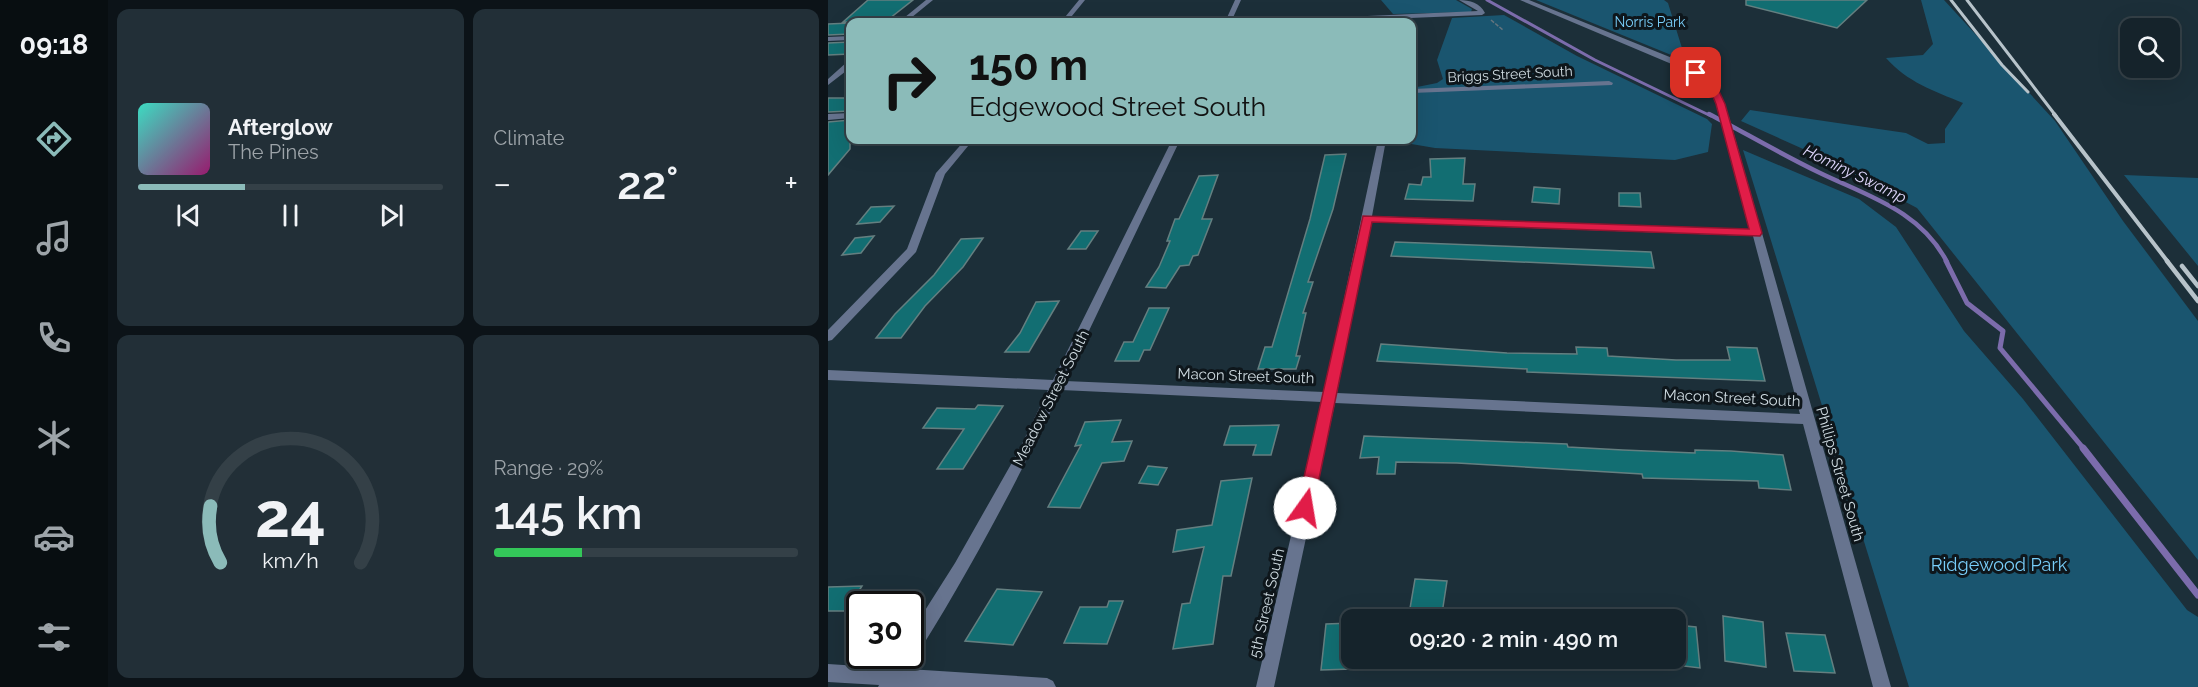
<!DOCTYPE html>
<html lang="en">
<head>
<meta charset="utf-8">
<style>
	:root { --surface:#15232b; --page:#222f37; --text:#f1f3f6; --muted:#9da4a9; --line:#344047; --accent:#8bbbb9 }
	body { margin:0; font-family:Raleway,sans-serif; background:var(--page); color:var(--text); height:100vh; display:flex; flex-direction:column; font-size:22px; white-space:nowrap }
	* { box-sizing:border-box; margin:0 }
	p { font-size:20px; color:var(--muted) }
	.icon { flex:none; width:33px; height:33px; fill:none; stroke:currentColor; stroke-width:2; stroke-linecap:round; stroke-linejoin:round }
	.map { position:relative; flex:1; overflow:hidden }
	.side { display:flex; flex-direction:column; gap:9px; padding:9px; background:#0c1318; width:720px }
	.side>* { flex:none }
	.top-card { position:absolute; left:18px; top:18px; width:570px; height:126px; border-radius:12px; box-shadow:0 6px 24px #0002,0 0 0 2px var(--line); background:#8bbbb9; color:#111; overflow:hidden }
	.controls { position:absolute; left:1292px; top:18px; display:grid; gap:12px }
	.controls a { display:grid; place-items:center; width:60px; height:60px; border-radius:12px; background:var(--surface); box-shadow:0 6px 24px #0002,0 0 0 2px var(--line); font-size:30px }
	.speed { position:absolute; left:18px; top:591px; display:flex; gap:12px; font-size:30px; font-weight:700; text-align:center }
	.speed>* { display:grid; place-content:center; width:78px; height:78px; border-radius:50%; background:var(--surface); box-shadow:0 6px 24px #0002,0 0 0 2px var(--line); line-height:1 }
	.speed .limit { border:3px solid #111; border-radius:9px; background:#fff; color:#111 }
	.pin { position:absolute; display:grid; place-items:center; width:51px; height:51px; color:#fff; margin:-26px; border-radius:12px; box-shadow:0 3px 9px #0006 }
	.me { position:absolute; width:66px; margin:-33px; rotate:13deg; stroke-linejoin:round; filter:drop-shadow(0 0 4px #0008) }
	.turn { display:flex; align-items:center; gap:21px; height:126px; padding:0 24px; font-size:27px }
	.turn .icon { width:78px; height:78px; stroke-width:2.5 }
	.turn b { display:block; font-size:42px; line-height:51px }
	.big { font-size:45px; font-weight:600; line-height:1.1 }
	.side .tile { flex:1; display:flex; flex-direction:column; justify-content:center; gap:9px; min-width:0; padding:0 21px; border-radius:12px; background:var(--page) }
	.side .dial { align-items:center; gap:0 }
	.dial svg { height:156px; overflow:visible; fill:none; stroke:var(--line); stroke-width:7; stroke-linecap:round; text-anchor:middle }
	.dial text { fill:var(--text); stroke:none }
	.song { display:flex; align-items:center; gap:18px }
	.cover { width:72px; height:72px; border-radius:9px; background:linear-gradient(135deg,hsl(170 70% 55%),hsl(320 70% 35%)) }
	.played { height:6px; border-radius:3px; background:linear-gradient(90deg,var(--accent) 35%,var(--line) 35%) }
	.keys { display:flex; justify-content:space-around; direction:ltr }
	.heat { display:flex; justify-content:space-between; align-items:center; font-size:33px; direction:ltr }
	.charge { height:9px; border-radius:4px; background:linear-gradient(90deg,#34c759 29%,var(--line) 0) }
	.side .tiles { flex:1; display:grid; gap:9px; grid-template-columns:repeat(2,1fr) }
	.trip { position:absolute; left:513px; top:609px; width:345px; height:60px; border-radius:12px; background:var(--surface); box-shadow:0 6px 24px #0002,0 0 0 2px var(--line); font-weight:600; line-height:60px; text-align:center }
	main { display:flex; flex:1; min-height:0 }
	.menu { display:flex; flex-direction:column; width:108px; justify-content:space-around; align-items:center; background:#080e11; color:var(--muted) }
	.menu .icon { width:42px; height:42px }
	.menu .current { color:var(--accent) }
	.menu b { font-size:27px; color:var(--text) }
	.map>svg:first-child { display:block }
	.green { fill:#1a556f }
	.lines { fill:none; stroke-linecap:round; stroke-linejoin:round }
	.stream-far3 { stroke:#7c6cac; stroke-width:3 }
	.stream-far2 { stroke:#7c6cac; stroke-width:4.5 }
	.stream-far1 { stroke:#7c6cac; stroke-width:5 }
	.stream { stroke:#7c6cac; stroke-width:7 }
	.building { fill:#126e72; stroke:#647f80; stroke-width:1.5 }
	.path { stroke:#65757e; stroke-width:1.5; stroke-dasharray:4 1.5; stroke-linecap:butt }
	.minor { fill:#67748f; fill-rule:evenodd }
	.rail-far2 { stroke:#b7c3ca; stroke-width:3 }
	.rail-far1 { stroke:#b7c3ca; stroke-width:4 }
	.rail { stroke:#b7c3ca; stroke-width:4.5 }
	.route { fill:#e11d48; stroke:#92132f; stroke-width:1.5 }
	.labels { text-anchor:middle; dominant-baseline:central; stroke-width:6; stroke-linejoin:round; paint-order:stroke }
	.far-park-label { font-size:14px; fill:#78cdf8; stroke:#0e161b }
	.far-street-label { font-size:14px; fill:#cedae0; stroke:#0e161b }
	.street-label { font-size:15px; fill:#cedae0; stroke:#0e161b }
	.water-label { font-size:16px; font-style:italic; fill:#dcd4f9; stroke:#0e161b }
	.near-park-label { font-size:18px; fill:#78cdf8; stroke:#0e161b }
</style>
</head>
<body>
<main>
<nav class="menu">
<b>09:18</b>
<svg class="icon current" aria-label="directions" viewBox="0 0 24 24"><path d="M12 3l9 9-9 9-9-9zM9 14v-3h6M13 9l2 2-2 2"/></svg>
<svg class="icon" aria-label="music" viewBox="0 0 24 24"><path d="M9 18V5l10-2v13"/><circle cx="6" cy="18" r="3"/><circle cx="16" cy="16" r="3"/></svg>
<svg class="icon" aria-label="phone" viewBox="0 0 24 24"><path d="M5 4h4l2 5-3 2q2 4 5 5l2-3 5 2v4C11 20 4 13 5 4z"/></svg>
<svg class="icon" aria-label="climate" viewBox="0 0 24 24"><path d="M12 3v18M4 7l16 10M4 17L20 7"/></svg>
<svg class="icon" aria-label="car" viewBox="0 0 24 24"><path d="M5 17H2v-5l4-1 3-4h7l3 4 3 1v5h-3M9 17h6M6 11h13"/><circle cx="7" cy="17" r="2"/><circle cx="17" cy="17" r="2"/></svg>
<svg class="icon" aria-label="filters" viewBox="0 0 24 24"><path d="M4 7h16M4 17h16"/><circle cx="9" cy="7" r="2"/><circle cx="15" cy="17" r="2"/></svg>
</nav>
<section class="side">
<div class="tiles">
<div class="tile">
<div class="song"><i class="cover"></i><div><b>Afterglow</b><p>The Pines</p></div></div>
<div class="played"></div>
<div class="keys"><svg class="icon" aria-label="previous" viewBox="0 0 24 24"><path d="M18 5L8 12l10 7zM5 5v14"/></svg><svg class="icon" aria-label="pause" viewBox="0 0 24 24"><path d="M8 5v14M16 5v14"/></svg><svg class="icon" aria-label="next" viewBox="0 0 24 24"><path d="M6 5l10 7-10 7zM19 5v14"/></svg></div>
</div>
<div class="tile"><p>Climate</p>
<div class="heat"><a>−</a><b class="big">22°</b><a>+</a></div>
</div>
<div class="tile dial"><svg viewBox="0 0 100 80">
<path d="M14 69A42 42 0 1 1 86 69"/>
<path d="M14 69A42 42 0 0 1 9 40" stroke="#8bbbb9"/>
<text x="50" y="56" font-size="32" font-weight="700">24</text>
<text x="50" y="72" font-size="11">km/h</text>
</svg></div>
<div class="tile"><p>Range · 29%</p><b class="big">145 km</b><div class="charge"></div></div>
</div>
</section>
<div class="map">
<svg width="1370" height="687" viewBox="0 0 1370 687">
	<rect width="100%" height="100%" fill="#1c2f39"/>
	<path class="green" d="M515,0H628L644,9L643,12L565,14L553,0Z
		M708,0H836L840,3L858,61Z
		M1093,0H1116L1227,121L1295,221L1370,321V560L1089,208L993,157L913,121L922,110L1078,133L1100,144L1117,143V129L1135,103C1106,91 1079,82 1058,58L1095,55L1105,44Z
		M676,15L749,56L879,119L884,124L880,152L847,160L607,148L560,140H584V88L609,83L615,79L609,60L624,18Z
		M915,150L1031,199L1068,227L1136,331L1195,399L1359,610L1370,617V687H1081Z
		M1296,175L1370,178V266Z"/>
	<g class="lines">
		<path class="stream-far3" d="M659,0L767,60L883,116"/>
		<path class="stream-far2" d="M881,114C917,133 953,154 990,172C1039,196 1092,210 1119,262"/>
		<path class="stream-far1" d="M1118,261L1139,303L1175,331L1172,348L1256,449"/>
		<path class="stream" d="M1255,448L1370,595"/>
	</g>
	<path class="building" d="M40,0H85L57,22H15Z
		M918,0H1039L1009,28L918,5Z
		M22,23V34L0,35V24Z
		M22,42V54L0,55V43Z
		M0,98H22V111L0,112Z
		M22,120V149L0,175V122Z
		M518,154L505,209L480,282H485L475,313H478L468,356H472L468,369H430L437,347H444L482,219L497,155Z
		M637,158L635,184H647L645,201L577,199L581,184L593,185L595,177H603L602,159Z
		M390,175L374,219H384L370,255L365,256L361,265L352,266L338,288L318,287L331,267L342,241H339L347,219H351L371,176Z
		M706,187L732,189L731,204L704,202Z
		M791,193H812L813,207L791,206Z
		M66,206L52,222L29,224L43,207Z
		M253,231H270L258,249H240Z
		M46,236L33,253L14,255L27,238Z
		M155,238L135,267L97,306L73,338H48L67,314L106,275L133,239Z
		M567,242L823,252L826,268L563,256Z
		M231,301L201,352H177L192,333L208,302Z
		M321,308H341L322,350H316L311,361H287L296,342H305Z
		M553,344L679,353L749,354L748,347L779,348L780,356L848,360H902L899,347L929,348L937,381L699,372V369L549,361Z
		M150,405L175,406L135,469H109L136,429L95,428L109,408L147,409Z
		M293,420L284,442L304,441L296,461L274,463L252,508L220,507L253,445L247,446L257,422Z
		M451,425L443,455H425L428,445H396L402,426Z
		M536,436L739,444L740,447L795,450L867,453V450L903,451L955,455L963,490L931,488L930,481L815,478L814,474L629,463L568,462L567,474H549L551,457L532,458Z
		M320,466L339,468L330,485L311,483Z
		M424,478L403,576H395L385,644L345,649L354,604L362,603L376,547L345,552L349,530L384,525L393,481Z
		M587,579L619,581L613,620H580Z
		M34,586L18,611H0V587Z
		M169,589L214,592L185,645L137,641Z
		M281,601H295L279,644L236,643L252,607H279Z
		M895,616L935,622L938,667L897,661Z
		M524,623V669L493,670L498,624Z
		M848,625L868,627L872,668L848,665Z
		M958,633L997,635L1007,673L966,671Z"/>
	<g class="lines">
		<path class="path" d="M663,20L675,30"/>
		<path class="minor" d="M98,0H105L78,22H71Z
			M251,0H257L239,22H233Z
			M407,0H413L403,22H397Z
			M631,0C642,0 652,3 657,13L654,15L486,22H448L451,20L650,11Z
			M692,0H701L859,64C880,77 892,94 901,117L1063,687H1045L975,424L507,403L446,687H428L494,402L233,390C187,486 137,580 80,669L219,678L225,681L228,687H50L51,685L0,682V664L61,668L69,656H82V634L127,563L190,452L220,390L0,380V370L225,380L344,140H352L237,381L496,392L550,140H558L544,216L923,230L890,108L883,94L874,83L853,68ZM542,222L925,236L972,414L509,393Z
			M22,36V40L0,41V37Z
			M19,62H22V68L0,85V79Z
			M781,81L785,83L784,85L584,93V89Z
			M22,113V118L0,120V114Z
			M137,140H145L117,174L88,252L4,340L0,341V330L79,249L108,173Z"/>
		<path class="rail-far2" d="M1123,0L1174,65L1200,92
			M1139,0L1228,116"/>
		<path class="rail-far1" d="M1226,114L1340,262"/>
		<path class="rail" d="M1339,261L1370,301
			M1354,266L1370,286"/>
	</g>
	<path class="route" d="M868,70L890,89L897,104L934,233L932,236L544,222L485,508L483,513H471L469,508L535,216L921,229L888,104L883,92L864,73Z"/>
	<g class="labels">
		<g class="far-park-label">
			<text x="822" y="22">Norris Park</text>
		</g>
		<g class="far-street-label">
			<text transform="translate(682 74) rotate(-3)">Briggs Street South</text>
		</g>
		<g class="street-label">
			<text transform="translate(418 376) rotate(2)">Macon Street South</text>
			<text transform="translate(223 398) rotate(-63)">Meadow Street South</text>
			<text transform="translate(904 398) rotate(3)">Macon Street South</text>
			<text transform="translate(1012 474) rotate(74)">Phillips Street South</text>
			<text transform="translate(439 603) rotate(-77)">5th Street South</text>
		</g>
		<g class="water-label">
			<text transform="translate(1027 174) rotate(26)">Hominy Swamp</text>
		</g>
		<g class="near-park-label">
			<text x="1171" y="564">Ridgewood Park</text>
		</g>
	</g>
</svg>
<div class="controls">
<a><svg class="icon" aria-label="search" viewBox="0 0 24 24"><circle cx="10" cy="10" r="6"/><path d="M15 15l6 6"/></svg></a>
</div>
<div class="speed"><div class="limit">30</div></div>
<div class="pin" style="left:868px;top:73px;background:#d93025"><svg class="icon" aria-label="arrive" viewBox="0 0 24 24"><path d="M6 21V4h12l-3 4 3 4H6"/></svg></div>
<svg class="me" style="left:477px;top:508px" viewBox="-20 -20 40 40"><circle r="19" fill="#fff"/><path d="M0-13L10 11 0 6-10 11z" fill="#e11d48"/></svg>
<div class="trip">09:20 · 2 min · 490 m</div>
<div class="top-card">
<div class="turn"><svg class="icon" aria-label="right" viewBox="0 0 24 24"><path d="M7 20v-9h11M14 6l5 5-5 5"/></svg><div><b>150 m</b>Edgewood Street South</div></div>
</div>
</div>
</main>
</body>
</html>
